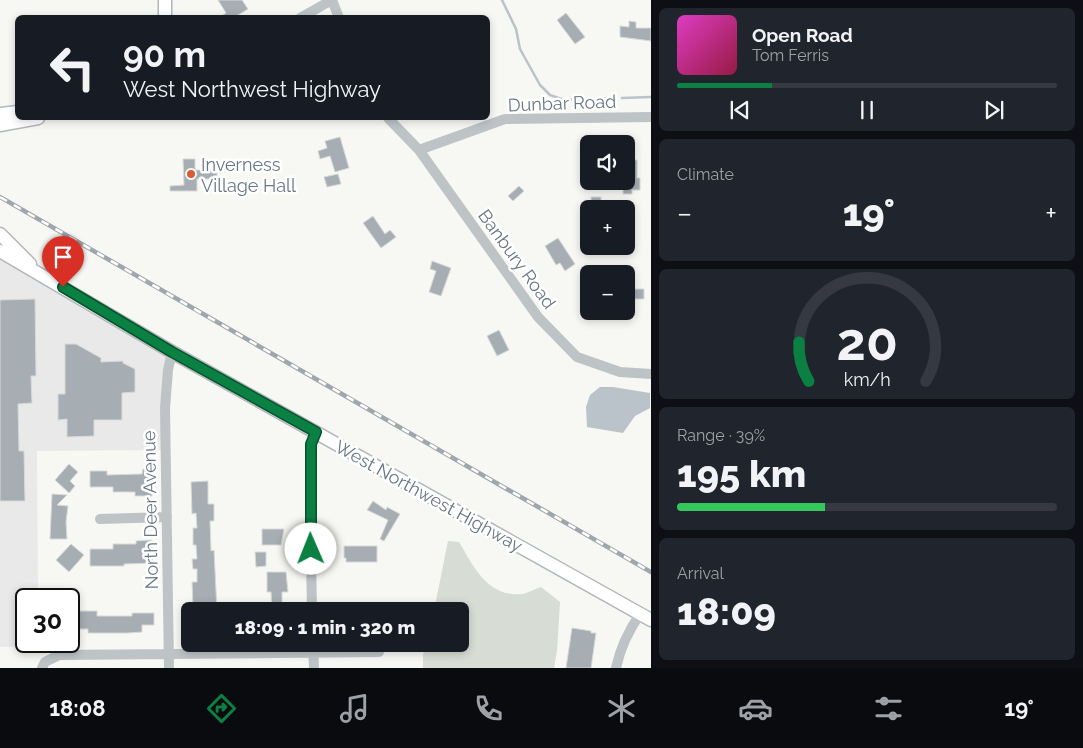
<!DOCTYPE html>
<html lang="en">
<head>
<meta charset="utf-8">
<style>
	:root { --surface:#171b24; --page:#20242c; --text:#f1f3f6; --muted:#9ea1a6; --line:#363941; --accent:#0b8043 }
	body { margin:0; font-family:Raleway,sans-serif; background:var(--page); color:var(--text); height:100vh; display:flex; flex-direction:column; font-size:19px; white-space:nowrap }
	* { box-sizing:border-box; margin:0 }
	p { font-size:16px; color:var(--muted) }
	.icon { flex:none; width:28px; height:28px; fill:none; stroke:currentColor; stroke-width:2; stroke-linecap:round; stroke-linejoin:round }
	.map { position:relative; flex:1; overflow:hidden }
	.panel { display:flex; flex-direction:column; gap:8px; padding:8px; background:#0d0f14; width:432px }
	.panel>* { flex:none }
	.hud { position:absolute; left:15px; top:15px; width:475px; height:105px; border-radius:8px; box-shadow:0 2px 8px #0003; background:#171b24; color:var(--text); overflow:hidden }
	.tools { position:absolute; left:580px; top:135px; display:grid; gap:10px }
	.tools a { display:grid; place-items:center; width:55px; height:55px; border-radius:8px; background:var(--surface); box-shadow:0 2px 8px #0003; font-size:25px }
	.speed { position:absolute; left:15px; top:588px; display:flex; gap:10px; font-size:25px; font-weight:700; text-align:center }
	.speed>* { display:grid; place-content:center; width:65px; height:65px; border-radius:50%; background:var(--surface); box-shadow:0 2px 8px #0003; line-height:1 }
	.speed .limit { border:2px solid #111; border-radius:8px; background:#fff; color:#111 }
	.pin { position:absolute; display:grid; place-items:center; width:42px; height:42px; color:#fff; margin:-51px -21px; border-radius:50% 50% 50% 0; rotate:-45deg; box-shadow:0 0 5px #0007 }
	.pin .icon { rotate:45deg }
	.me { position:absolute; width:55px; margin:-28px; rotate:359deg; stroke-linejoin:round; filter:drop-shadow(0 0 4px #0008) }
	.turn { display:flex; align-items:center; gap:18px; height:105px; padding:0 25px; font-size:22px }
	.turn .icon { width:65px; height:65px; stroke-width:2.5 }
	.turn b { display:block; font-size:35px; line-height:42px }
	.big { font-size:38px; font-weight:800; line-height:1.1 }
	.panel .widget { flex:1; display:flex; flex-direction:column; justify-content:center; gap:8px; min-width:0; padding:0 18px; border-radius:8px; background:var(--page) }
	.panel .dial { align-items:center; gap:0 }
	.dial svg { height:130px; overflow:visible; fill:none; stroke:var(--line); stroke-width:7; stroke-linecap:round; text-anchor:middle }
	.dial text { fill:var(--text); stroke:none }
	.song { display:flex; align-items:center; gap:15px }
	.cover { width:60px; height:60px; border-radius:8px; background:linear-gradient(135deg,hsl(310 70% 55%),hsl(340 70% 35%)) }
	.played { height:5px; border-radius:2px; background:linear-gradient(90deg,var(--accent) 25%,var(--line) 25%) }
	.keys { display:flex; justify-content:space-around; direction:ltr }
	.heat { display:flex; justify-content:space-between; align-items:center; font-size:28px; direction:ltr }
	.charge { height:8px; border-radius:4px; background:linear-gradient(90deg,#34c759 39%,var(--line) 0) }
	.trip { position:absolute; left:181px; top:602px; width:288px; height:50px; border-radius:8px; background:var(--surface); box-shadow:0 2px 8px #0003; font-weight:800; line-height:50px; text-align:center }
	.dock { display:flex; height:80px; justify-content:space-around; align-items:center; background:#090b0e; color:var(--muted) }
	.dock .icon { width:35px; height:35px }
	.dock .active { color:var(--accent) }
	.dock b { font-size:22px; color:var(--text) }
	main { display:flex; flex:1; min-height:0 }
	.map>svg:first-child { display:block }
	.built { fill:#e8e9e8 }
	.green { fill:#d7dcd4 }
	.water { fill:#bac3c9 }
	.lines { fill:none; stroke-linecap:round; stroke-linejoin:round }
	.stream { stroke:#bac3c9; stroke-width:2.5 }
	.building { fill:#a6aeb4; stroke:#d9d9d7 }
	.major-casing { stroke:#b2b7bb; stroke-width:15 }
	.minor { stroke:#bec3c6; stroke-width:10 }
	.major { stroke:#fff; stroke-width:12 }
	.rail-casing { stroke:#a0a7ac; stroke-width:4.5 }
	.rail { stroke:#fff; stroke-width:2.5; stroke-dasharray:8; stroke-linecap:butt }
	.route-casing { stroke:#07532c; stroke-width:12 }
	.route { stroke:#0b8043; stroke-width:9 }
	.poi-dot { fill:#d95c32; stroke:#fff; stroke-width:2 }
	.labels { text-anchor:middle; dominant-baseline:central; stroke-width:5; stroke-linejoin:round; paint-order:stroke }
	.street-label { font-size:18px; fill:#687784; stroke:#fff }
	.poi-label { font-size:18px; fill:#687784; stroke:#fff; text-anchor:start }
</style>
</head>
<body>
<main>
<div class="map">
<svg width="651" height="668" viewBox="0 0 651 668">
	<rect width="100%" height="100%" fill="#f7f7f4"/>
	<path class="built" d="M0,251L172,352L165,450L37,451L38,599H26V641H39V646L0,647Z"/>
	<path class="green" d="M448,541L459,542C474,567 487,597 522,594C528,593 535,589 541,587L560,602L557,651L554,668H423V655L426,644H460V611H434Z"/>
	<path class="water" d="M600,387H613L650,393V408L635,416L623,433L587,427L586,407L590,395Z"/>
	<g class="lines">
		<path class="stream" d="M502,0L516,29L520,49L540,85L550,95L564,100L586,99
			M622,98L651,97
			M600,99L610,98"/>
	</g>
	<path class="building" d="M218,0H242L248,9L233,18H218L226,13Z
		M566,13L585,37L575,44L557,20Z
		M629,21L636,22V28H651V41L620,37V26L629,27Z
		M340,137L349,168L335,172L330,156L320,159L318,151L327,148L325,141Z
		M183,159H195V170H217V179H197V191H170V186L184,185Z
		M626,160H637V178H640V190H632V194H623V188H601V181H626Z
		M338,174L341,184L327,187L324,177Z
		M519,186L524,191L513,201L508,196Z
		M591,197H601V209H593V204H591Z
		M373,216L385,234L390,230L396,237L381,248L363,223Z
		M558,238L575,264L565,271L560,263L556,265L545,246Z
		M432,261L451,268L441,296L429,292L436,271L430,269Z
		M626,289H644V299H626Z
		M35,299L36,376H31L32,403L18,404L19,451H24L25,501H0V300Z
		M499,330L509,350L497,356L487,336Z
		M65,344H76L101,358V362L123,361V363L135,369V392L122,393V420H94V436L67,437V419L58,420V394H65Z
		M69,464L78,472L70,481L75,486L69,493L55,480Z
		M143,469H152V496H135V492H113V487H90V471H107V475L142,474Z
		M208,481V504H214V521H210L211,551L214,550L217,611H203V606H193L192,582H197V569H193L192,559H197L196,545H193V528H197L196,513L192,514L191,482Z
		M52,494L67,495L57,505L68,506L66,522L67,539H50Z
		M373,501L386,510L387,507L400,514L384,541L380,539L388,520L367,510Z
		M262,529H284L281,545H262Z
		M152,540L153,563L124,564V566H90V549H113V544H136V541Z
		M71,544L84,555L69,572L56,560Z
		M344,546H377V562H346V558H344Z
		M255,552H266V566L256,567Z
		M267,572H286L288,592H282V611H272L271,592H267Z
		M79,611H97V616H132V613H154V625H142V632L128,633H88V629H69V615H79Z
		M572,628L591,631V633H596L591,668H566Z"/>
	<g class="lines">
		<g class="major-casing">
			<path id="major" d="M165,0V18
				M0,114L18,112
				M0,125L38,118
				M0,234L30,264
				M0,251L172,352L651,620"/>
		</g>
		<path class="minor" d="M332,0L339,18
			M300,18L332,0
			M388,118L419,150L538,317L577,357L620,372L651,374
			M419,150L505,119L651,117
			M100,519L167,517
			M312,611L310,504L311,445L316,432
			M313,644L314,668
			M42,668L45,662L59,655L379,652
			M169,668L165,408L168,370L172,352
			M616,668C620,649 629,630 640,614"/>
		<use href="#major" class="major"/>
		<g class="rail-casing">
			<path id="rail" d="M0,197L651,572"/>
		</g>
		<use href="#rail" class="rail"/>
	</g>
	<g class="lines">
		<g class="route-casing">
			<path id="route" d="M63,287L172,352L316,432L311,444V549"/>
		</g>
		<use href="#route" class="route"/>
	</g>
	<circle class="poi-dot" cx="191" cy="174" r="5"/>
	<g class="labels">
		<g class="street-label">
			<text transform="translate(562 103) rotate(-2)">Dunbar Road</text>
			<text transform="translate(517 259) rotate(54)">Banbury Road</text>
			<text transform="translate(429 496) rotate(29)">West Northwest Highway</text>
			<text transform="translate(150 510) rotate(-91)">North Deer Avenue</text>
		</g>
		<g class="poi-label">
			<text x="201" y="164">Inverness<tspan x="201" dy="21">Village Hall</tspan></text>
		</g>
	</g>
</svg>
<div class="tools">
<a><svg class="icon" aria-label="sound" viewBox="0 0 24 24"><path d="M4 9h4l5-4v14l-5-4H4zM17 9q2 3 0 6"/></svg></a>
<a>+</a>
<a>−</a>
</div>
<div class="speed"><div class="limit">30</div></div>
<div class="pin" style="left:63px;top:287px;background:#d93025"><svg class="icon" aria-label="arrive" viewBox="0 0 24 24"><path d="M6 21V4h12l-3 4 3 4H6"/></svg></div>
<svg class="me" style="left:311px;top:549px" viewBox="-20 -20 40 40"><circle r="19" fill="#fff"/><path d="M0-13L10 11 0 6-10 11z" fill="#0b8043"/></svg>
<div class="trip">18:09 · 1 min · 320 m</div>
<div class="hud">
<div class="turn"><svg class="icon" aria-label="left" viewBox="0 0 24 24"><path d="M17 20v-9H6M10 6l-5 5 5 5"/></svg><div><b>90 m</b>West Northwest Highway</div></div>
</div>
</div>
<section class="panel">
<div class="widget">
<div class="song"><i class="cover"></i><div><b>Open Road</b><p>Tom Ferris</p></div></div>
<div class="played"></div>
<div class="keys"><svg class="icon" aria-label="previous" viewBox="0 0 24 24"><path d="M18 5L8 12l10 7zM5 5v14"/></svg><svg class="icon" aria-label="pause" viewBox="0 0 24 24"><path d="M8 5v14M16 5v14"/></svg><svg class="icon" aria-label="next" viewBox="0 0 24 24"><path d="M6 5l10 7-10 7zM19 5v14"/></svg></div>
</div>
<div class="widget"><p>Climate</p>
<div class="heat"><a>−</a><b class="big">19°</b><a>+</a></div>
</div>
<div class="widget dial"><svg viewBox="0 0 100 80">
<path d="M14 69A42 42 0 1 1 86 69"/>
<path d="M14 69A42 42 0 0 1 8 45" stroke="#0b8043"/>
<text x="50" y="56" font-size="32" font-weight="700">20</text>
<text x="50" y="72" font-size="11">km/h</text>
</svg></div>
<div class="widget"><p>Range · 39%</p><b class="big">195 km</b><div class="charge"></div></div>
<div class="widget"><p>Arrival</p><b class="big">18:09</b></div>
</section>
</main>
<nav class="dock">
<b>18:08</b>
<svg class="icon active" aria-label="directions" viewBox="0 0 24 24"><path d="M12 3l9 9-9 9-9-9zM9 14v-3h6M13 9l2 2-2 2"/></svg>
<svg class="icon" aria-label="music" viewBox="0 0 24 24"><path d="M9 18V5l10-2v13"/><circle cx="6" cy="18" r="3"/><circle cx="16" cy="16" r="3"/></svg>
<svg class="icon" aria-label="phone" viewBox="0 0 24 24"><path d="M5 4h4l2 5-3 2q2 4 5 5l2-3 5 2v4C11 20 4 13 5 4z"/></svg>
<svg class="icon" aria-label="climate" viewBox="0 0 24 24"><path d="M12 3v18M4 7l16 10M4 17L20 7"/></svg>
<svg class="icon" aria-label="car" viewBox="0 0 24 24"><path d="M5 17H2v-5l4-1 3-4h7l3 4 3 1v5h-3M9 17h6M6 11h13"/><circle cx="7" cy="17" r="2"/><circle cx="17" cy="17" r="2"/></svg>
<svg class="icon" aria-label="filters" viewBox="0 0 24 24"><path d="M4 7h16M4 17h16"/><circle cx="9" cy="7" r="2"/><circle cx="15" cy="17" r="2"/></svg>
<b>19°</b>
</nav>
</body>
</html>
